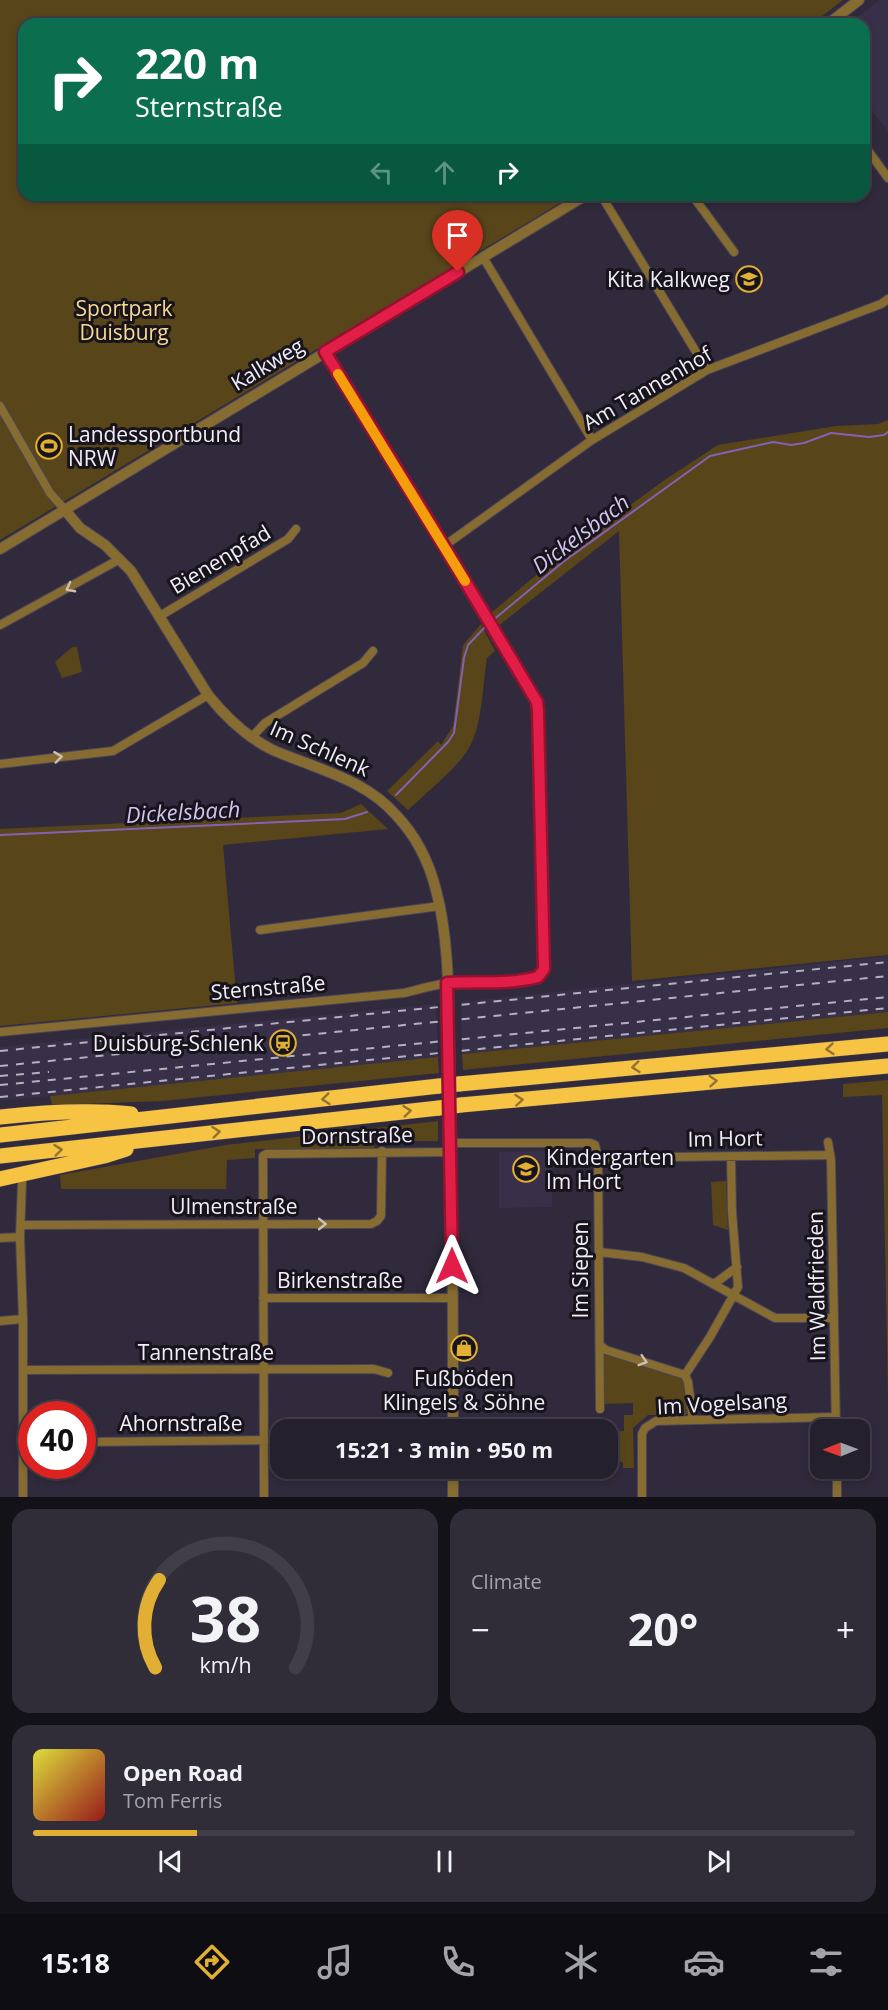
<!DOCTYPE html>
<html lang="en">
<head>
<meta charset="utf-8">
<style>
	:root { --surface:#24202d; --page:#302d39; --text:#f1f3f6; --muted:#a3a3aa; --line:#413e49; --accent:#e1af34 }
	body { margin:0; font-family:"Open Sans",sans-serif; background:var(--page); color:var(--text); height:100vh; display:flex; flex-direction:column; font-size:22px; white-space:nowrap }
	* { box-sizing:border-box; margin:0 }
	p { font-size:20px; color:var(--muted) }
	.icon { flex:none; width:33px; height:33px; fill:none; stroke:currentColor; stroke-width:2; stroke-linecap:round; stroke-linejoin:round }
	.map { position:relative; height:1497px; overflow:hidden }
	.panel { display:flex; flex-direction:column; gap:12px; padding:12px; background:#141219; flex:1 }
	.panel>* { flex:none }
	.hud { position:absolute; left:18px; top:18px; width:852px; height:183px; border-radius:18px; box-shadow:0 3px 9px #0003,0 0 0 2px var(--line); background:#0b6e4f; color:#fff; overflow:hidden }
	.needle { width:39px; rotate:269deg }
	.buttons { position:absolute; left:810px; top:1419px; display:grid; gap:12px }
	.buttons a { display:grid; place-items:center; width:60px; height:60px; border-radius:12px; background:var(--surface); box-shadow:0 3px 9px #0003,0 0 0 2px var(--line); font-size:30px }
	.speed { position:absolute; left:18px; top:1401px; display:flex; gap:12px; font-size:30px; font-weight:700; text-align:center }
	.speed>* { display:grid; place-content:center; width:78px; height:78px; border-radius:50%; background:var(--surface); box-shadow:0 3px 9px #0003,0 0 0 2px var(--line); line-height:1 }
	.speed .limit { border:9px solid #d22; background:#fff; color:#111 }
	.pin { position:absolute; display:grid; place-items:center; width:51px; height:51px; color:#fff; margin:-62px -26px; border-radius:50% 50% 50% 0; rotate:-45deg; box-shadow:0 0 6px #0007 }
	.pin .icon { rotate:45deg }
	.me { position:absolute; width:66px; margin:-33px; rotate:0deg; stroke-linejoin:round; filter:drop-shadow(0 0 4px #0008) }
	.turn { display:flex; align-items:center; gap:21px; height:126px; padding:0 18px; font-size:27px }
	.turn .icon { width:78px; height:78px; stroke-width:2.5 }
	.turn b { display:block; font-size:42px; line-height:51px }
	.lanes { display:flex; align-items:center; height:57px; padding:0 18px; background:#0003; justify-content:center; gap:30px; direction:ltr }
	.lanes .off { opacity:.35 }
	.big { font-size:45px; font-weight:700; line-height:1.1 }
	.panel .card { flex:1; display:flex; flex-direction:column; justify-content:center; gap:9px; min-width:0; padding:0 21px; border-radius:18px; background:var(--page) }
	.panel .dial { align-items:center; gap:0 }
	.dial svg { height:156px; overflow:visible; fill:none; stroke:var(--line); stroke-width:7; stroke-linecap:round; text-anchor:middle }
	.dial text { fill:var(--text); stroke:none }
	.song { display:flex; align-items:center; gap:18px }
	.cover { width:72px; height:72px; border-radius:9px; background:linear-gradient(135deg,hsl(60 70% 55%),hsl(0 70% 35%)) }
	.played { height:6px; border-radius:3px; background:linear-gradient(90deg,var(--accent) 20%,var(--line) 20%) }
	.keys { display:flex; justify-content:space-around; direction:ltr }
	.heat { display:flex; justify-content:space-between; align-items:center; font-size:33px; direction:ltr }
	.panel .tiles { flex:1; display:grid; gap:12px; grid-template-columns:1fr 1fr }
	.card:last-child { grid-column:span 2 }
	.trip { position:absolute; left:270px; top:1419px; width:348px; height:60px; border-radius:18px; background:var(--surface); box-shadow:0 3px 9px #0003,0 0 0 2px var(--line); font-weight:700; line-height:60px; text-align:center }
	.tabs { display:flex; height:96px; justify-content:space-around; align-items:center; background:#0e0d12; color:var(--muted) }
	.tabs .icon { width:42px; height:42px }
	.tabs .selected { color:var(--accent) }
	.tabs b { font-size:27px; color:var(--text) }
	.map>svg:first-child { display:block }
	.built { fill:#383048 }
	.green { fill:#58451a }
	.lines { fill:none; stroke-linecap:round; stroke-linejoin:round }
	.stream { stroke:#8362b5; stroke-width:2 }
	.minor-casing { stroke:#4b4557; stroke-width:10 }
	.tertiary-casing { stroke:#4b4557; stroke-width:12 }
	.motorway-casing { stroke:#4b4557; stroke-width:16 }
	.minor { stroke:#866c30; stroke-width:8 }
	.tertiary { stroke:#866c30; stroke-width:10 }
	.motorway { stroke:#f7c342; stroke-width:15 }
	.rail { stroke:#b5b0bf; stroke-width:2; stroke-dasharray:8 8; stroke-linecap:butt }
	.motorway-bridge-casing { stroke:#4b4557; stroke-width:16; stroke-linecap:butt }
	.motorway-bridge { stroke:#f7c342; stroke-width:15 }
	.oneway { stroke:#ccc0b3 }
	.oneway2 { stroke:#927431 }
	.route-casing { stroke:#92132f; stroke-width:15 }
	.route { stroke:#e11d48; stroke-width:10 }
	.slow { stroke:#f59e0b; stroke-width:10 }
	.labels { text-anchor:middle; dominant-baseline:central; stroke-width:6; stroke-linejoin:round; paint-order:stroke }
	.poi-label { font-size:21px; fill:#f1edfa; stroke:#17141c; text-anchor:end }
	.park-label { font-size:21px; fill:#f9d992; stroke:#17141c }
	.street-label { font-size:21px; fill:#f1edfa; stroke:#17141c }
	.water-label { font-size:22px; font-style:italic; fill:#d2c3ef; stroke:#17141c }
</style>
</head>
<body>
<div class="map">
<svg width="888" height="1497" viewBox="0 0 888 1497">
	<rect width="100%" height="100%" fill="#302a3c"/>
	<path class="built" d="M880,0H888V131L864,101V24H848Z
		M888,956V1012L462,1054L461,1002Z
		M436,1004L438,1057L0,1101V1047Z
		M552,1151V1207L499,1208V1152Z"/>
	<path class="green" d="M0,0H843L812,24H24V195H573L0,540Z
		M888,420V955L632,981L619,531L498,626L491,613L549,564L666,479L718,445L836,426L878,424Z
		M481,624L495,651L487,658C483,682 482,726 470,746C458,768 427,792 408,810L387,791L438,741L441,745L453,726L463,645Z
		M72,647H77L82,672L62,678L55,662Z
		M361,804L388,829L223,845L237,1003L0,1026V829L341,813Z
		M888,1012V1028L463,1070L462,1054Z
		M438,1057L439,1073L163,1101L52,1105L50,1096Z
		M888,1080V1397L882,1095L843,1097V1084Z
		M438,1121V1141H374V1149H255V1158L227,1160L226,1189H61L60,1175L226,1145Z
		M726,1181L728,1230L713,1225L711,1182Z
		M604,1352L680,1377L684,1383L689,1412L685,1415H648L633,1428L634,1468H623V1462L618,1461L617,1431H624V1415H633V1403L603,1404L602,1354Z"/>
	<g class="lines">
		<path class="stream" d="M492,621L563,562L710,456L773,442L791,445L804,443L831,433L869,437L884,435L888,432
			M396,795L448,742L454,733L464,658L468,645L488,624
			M0,835L345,819L367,812"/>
		<g class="minor-casing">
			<path id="minor" d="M864,145L888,178
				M601,195L707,370
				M692,195L734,252
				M483,257L592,440
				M0,406L50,493L65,510
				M444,546L592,440L707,370L881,304L888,299
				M160,616L288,539L296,529
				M0,625L120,559
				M251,738L265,723L363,663L373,651
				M0,764L113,751L208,695
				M260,930L440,906
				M0,1032L404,993C424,988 444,982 464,982C491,982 512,984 538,977L544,969L537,702L444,546L325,352
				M828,1142L831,1160L836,1430
				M451,1143H590L595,1145L598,1158L600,1409
				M598,1158L830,1155
				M22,1182L20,1237L23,1319V1497
				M21,1225L371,1224L377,1221L381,1216L382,1151
				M0,1238L20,1237
				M599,1252L642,1257L684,1268L775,1318H834
				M714,1284L737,1267
				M263,1298H452
				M0,1321L23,1319
				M601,1346L606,1350L685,1375L688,1382L693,1420
				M23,1370L374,1369L388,1373
				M685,1375L710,1337L738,1287L732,1212L731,1156
				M82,1442L280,1440
				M837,1468V1497
				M264,1497L263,1156L266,1154L451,1152
				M642,1497V1434L645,1428L656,1421L836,1417"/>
		</g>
		<g class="tertiary-casing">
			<path id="tertiary" d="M828,24L859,0
				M65,510L80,528L105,545L131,571L208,695C225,716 244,735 269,748C278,753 288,756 298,760C334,774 370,785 396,815C416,836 429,862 436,890C451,945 448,1014 450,1071C453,1190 453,1310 453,1430
				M0,549L586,195
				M453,1468V1497"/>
		</g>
		<g class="motorway-casing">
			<path id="motorway" d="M459,1084L888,1044
				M461,1105L888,1066
				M0,1117C44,1112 87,1109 131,1114
				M0,1135L439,1086
				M0,1156L439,1108
				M0,1179L104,1156L126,1149"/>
		</g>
		<use href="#minor" class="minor"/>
		<use href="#tertiary" class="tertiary"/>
		<use href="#motorway" class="motorway"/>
		<path class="rail" d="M0,1051L888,962
			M0,1066L888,976
			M0,1076L49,1072
			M0,1085L888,997
			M0,1097L888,1008"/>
		<g class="motorway-bridge-casing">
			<path id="motorway-bridge" d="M439,1086L459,1084
				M439,1108L461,1105"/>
		</g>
		<use href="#motorway-bridge" class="motorway-bridge"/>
	</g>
	<defs><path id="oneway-chevron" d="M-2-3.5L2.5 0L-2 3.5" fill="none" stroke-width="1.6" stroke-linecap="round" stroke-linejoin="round" transform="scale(1.5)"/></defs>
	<g class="oneway">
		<use href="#oneway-chevron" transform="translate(70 588) rotate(152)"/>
		<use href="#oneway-chevron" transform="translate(58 757) rotate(-7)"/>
		<use href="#oneway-chevron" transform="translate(322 1224)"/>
		<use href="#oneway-chevron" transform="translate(643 1361) rotate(17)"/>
	</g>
	<g class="oneway2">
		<use href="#oneway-chevron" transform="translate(830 1049) rotate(175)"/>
		<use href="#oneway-chevron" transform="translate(636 1067) rotate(174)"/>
		<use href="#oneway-chevron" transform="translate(713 1081) rotate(-5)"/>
		<use href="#oneway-chevron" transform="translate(326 1099) rotate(174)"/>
		<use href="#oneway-chevron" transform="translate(519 1100) rotate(-5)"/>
		<use href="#oneway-chevron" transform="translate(407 1111) rotate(-6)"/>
		<use href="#oneway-chevron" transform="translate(216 1132) rotate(-6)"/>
		<use href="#oneway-chevron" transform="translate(58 1150) rotate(-6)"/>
	</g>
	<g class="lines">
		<g class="route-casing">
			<path id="route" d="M452,1266L447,983C478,981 508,985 538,977L544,969L538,711L537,702L444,546L325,352L458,272"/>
		</g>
		<use href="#route" class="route"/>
		<path class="slow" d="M338,374L465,581"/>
	</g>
	<defs>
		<g id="school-ring" transform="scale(1.35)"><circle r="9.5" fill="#17141c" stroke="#e1af34" stroke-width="1.5"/><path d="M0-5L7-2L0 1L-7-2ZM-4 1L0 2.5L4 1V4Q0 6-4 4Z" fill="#e1af34"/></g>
		<g id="stadium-ring" transform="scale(1.35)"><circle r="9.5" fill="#17141c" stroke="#e1af34" stroke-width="1.5"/><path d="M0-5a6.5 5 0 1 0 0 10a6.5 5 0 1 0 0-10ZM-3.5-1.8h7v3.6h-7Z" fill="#e1af34"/></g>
		<g id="station-ring" transform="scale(1.35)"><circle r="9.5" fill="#17141c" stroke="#e1af34" stroke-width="1.5"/><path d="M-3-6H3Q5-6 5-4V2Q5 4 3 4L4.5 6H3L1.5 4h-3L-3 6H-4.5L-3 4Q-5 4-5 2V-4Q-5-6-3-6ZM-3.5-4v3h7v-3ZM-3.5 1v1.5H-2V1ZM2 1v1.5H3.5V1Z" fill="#e1af34"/></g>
		<g id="shop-ring" transform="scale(1.35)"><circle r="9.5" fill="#17141c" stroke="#e1af34" stroke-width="1.5"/><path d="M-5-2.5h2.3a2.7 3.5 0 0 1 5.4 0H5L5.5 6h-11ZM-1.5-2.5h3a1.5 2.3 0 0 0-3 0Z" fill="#e1af34"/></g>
	</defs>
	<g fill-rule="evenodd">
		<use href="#school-ring" x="749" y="279"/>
		<use href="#stadium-ring" x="49" y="446"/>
		<use href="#station-ring" x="283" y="1043"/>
		<use href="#school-ring" x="526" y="1169"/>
		<use href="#shop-ring" x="464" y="1348"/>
	</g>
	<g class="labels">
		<g class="poi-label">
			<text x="730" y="279">Kita Kalkweg</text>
			<text x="68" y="434" text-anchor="start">Landessportbund<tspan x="68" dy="24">NRW</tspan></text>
			<text x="264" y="1043">Duisburg-Schlenk</text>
			<text x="546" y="1157" text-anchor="start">Kindergarten<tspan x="546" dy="24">Im Hort</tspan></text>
			<text x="464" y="1378" text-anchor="middle">Fußböden<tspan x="464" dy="24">Klingels &amp; Söhne</tspan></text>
		</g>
		<g class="park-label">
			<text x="124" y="308">Sportpark<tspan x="124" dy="24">Duisburg</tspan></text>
		</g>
		<g class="street-label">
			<text transform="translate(267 364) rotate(-31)">Kalkweg</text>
			<text transform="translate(647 388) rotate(-30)">Am Tannenhof</text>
			<text transform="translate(220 559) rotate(-31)">Bienenpfad</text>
			<text transform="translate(320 748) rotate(24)">Im Schlenk</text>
			<text transform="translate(268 987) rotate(-5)">Sternstraße</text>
			<text transform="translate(357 1135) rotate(-1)">Dornstraße</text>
			<text transform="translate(725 1138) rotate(-1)">Im Hort</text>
			<text x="234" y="1206">Ulmenstraße</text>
			<text transform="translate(580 1270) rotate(-90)">Im Siepen</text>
			<text x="340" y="1280">Birkenstraße</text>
			<text transform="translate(816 1286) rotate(-91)">Im Waldfrieden</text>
			<text x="206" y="1352">Tannenstraße</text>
			<text transform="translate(722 1403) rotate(-3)">Im Vogelsang</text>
			<text x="181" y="1423">Ahornstraße</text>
		</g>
		<g class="water-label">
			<text transform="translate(580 533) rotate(-37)">Dickelsbach</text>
			<text transform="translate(183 811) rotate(-3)">Dickelsbach</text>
		</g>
	</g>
</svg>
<div class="buttons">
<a><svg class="needle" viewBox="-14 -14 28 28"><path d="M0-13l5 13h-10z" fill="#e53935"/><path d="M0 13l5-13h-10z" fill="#a3a3aa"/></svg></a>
</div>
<div class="speed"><div class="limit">40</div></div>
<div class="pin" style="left:458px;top:272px;background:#d93025"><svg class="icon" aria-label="arrive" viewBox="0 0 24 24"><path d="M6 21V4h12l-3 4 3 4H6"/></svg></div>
<svg class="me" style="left:452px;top:1266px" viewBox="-20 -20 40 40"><path d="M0-17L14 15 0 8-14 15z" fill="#e11d48" stroke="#fff" stroke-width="4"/></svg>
<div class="trip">15:21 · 3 min · 950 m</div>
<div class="hud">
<div class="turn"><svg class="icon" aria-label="right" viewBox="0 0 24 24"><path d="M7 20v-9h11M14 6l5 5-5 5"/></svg><div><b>220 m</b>Sternstraße</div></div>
<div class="lanes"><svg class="icon off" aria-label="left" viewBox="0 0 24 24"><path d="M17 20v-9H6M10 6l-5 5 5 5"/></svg><svg class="icon off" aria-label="ahead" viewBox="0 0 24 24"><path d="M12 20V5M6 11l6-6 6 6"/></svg><svg class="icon" aria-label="right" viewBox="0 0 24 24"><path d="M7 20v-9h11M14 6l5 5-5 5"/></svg></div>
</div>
</div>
<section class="panel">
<div class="tiles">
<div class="card dial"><svg viewBox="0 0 100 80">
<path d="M14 69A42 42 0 1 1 86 69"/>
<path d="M14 69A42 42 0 0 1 16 24" stroke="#e1af34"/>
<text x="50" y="56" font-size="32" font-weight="700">38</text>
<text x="50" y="72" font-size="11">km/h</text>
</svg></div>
<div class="card"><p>Climate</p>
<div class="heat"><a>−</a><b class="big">20°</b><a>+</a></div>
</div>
<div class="card">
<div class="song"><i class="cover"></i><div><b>Open Road</b><p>Tom Ferris</p></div></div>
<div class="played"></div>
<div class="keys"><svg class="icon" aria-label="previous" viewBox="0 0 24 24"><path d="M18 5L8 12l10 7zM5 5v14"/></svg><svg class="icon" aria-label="pause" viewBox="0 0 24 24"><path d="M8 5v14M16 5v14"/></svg><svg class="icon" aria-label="next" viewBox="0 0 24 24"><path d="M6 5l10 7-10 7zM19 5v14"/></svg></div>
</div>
</div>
</section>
<nav class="tabs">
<b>15:18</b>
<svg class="icon selected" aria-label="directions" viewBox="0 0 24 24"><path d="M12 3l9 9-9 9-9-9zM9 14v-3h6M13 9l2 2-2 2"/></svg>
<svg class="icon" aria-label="music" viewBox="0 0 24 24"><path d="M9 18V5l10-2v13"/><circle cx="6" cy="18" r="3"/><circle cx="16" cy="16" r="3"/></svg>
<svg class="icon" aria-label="phone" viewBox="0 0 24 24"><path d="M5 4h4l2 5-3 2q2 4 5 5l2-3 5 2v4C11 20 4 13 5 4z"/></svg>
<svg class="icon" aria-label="climate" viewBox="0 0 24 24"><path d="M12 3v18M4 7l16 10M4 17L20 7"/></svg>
<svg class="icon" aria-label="car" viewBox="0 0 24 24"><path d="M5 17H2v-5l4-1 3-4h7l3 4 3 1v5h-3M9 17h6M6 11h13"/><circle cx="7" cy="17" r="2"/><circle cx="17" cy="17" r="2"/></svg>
<svg class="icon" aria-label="filters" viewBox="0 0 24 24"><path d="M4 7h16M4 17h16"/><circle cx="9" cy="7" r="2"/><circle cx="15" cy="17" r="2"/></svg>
</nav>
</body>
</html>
